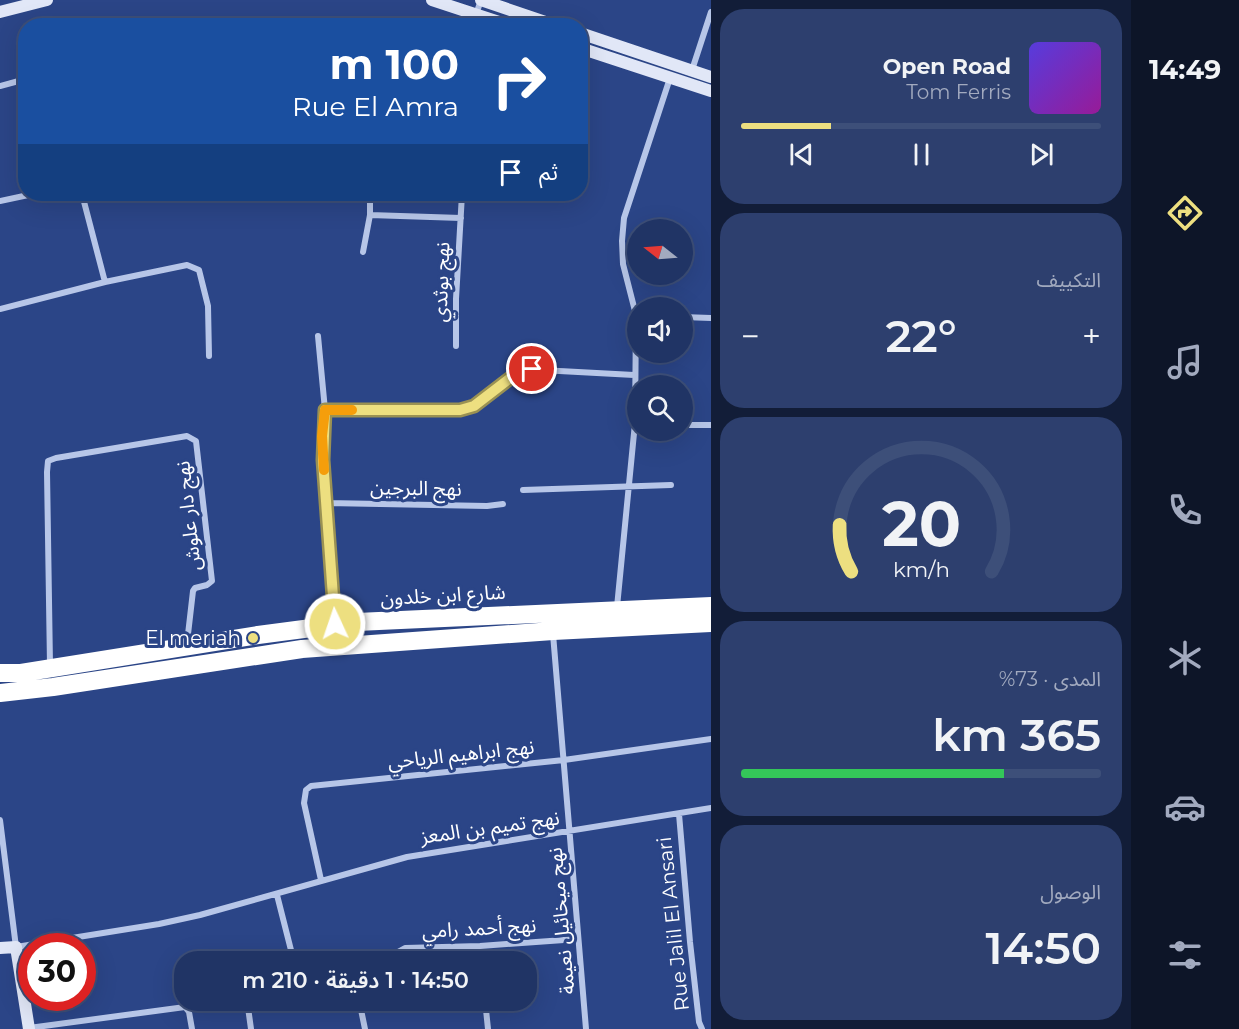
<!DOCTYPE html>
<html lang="ar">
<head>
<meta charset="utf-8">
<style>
	:root { --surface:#203465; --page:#2d3f6e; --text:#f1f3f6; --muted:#a2aabf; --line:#3d4f79; --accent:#eddf80 }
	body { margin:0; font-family:Montserrat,"Noto Sans Arabic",sans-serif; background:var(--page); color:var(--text); direction:rtl; height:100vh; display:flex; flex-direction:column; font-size:22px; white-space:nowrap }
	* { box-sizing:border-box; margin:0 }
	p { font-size:20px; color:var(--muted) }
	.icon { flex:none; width:33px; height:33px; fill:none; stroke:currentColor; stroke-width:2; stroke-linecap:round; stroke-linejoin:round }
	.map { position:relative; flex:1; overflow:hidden; direction:ltr }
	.panel { display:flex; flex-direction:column; gap:9px; padding:9px; background:#121d38; width:420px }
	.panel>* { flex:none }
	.guide { position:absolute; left:18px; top:18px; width:570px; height:183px; border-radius:24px; box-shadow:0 6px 24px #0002,0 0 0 2px var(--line); direction:rtl; background:#1a4fa0; color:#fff; overflow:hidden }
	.needle { width:39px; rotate:287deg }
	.tools { position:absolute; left:627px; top:219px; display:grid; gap:12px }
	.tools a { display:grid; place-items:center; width:66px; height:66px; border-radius:50%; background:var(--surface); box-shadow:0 6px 24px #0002,0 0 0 2px var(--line); font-size:30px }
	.speed { position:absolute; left:18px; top:933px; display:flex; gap:12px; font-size:30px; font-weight:700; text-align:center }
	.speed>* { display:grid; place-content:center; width:78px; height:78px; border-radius:50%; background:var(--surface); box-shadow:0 6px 24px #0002,0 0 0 2px var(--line); line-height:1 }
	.speed .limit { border:9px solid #d22; background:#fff; color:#111 }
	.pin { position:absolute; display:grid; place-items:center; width:51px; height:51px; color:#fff; margin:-26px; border:3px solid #fff; border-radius:50%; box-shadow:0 2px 6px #0007 }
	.me { position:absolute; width:66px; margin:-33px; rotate:357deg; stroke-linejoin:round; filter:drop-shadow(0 0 4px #0008) }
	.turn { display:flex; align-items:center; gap:21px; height:126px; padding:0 30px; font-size:27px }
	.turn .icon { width:78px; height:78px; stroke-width:2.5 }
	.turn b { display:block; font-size:42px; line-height:51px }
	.then { display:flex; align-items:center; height:57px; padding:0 30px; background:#0003; gap:12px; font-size:22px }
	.big { font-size:45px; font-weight:600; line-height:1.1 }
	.panel .widget { flex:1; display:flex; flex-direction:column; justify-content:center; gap:9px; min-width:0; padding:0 21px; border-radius:24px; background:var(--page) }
	.panel .dial { align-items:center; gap:0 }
	.dial svg { height:156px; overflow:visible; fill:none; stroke:var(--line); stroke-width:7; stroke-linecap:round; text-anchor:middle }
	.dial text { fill:var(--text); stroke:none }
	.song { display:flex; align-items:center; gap:18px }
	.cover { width:72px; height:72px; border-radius:9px; background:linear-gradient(135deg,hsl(250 70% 55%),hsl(300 70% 35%)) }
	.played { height:6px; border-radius:3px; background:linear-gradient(90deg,var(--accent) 25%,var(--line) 25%) }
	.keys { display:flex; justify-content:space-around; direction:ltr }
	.heat { display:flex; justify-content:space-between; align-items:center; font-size:33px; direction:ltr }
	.charge { height:9px; border-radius:4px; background:linear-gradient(90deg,#34c759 73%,var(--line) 0) }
	.trip { position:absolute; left:174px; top:951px; width:363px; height:60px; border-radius:24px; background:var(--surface); box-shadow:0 6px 24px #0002,0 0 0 2px var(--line); font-weight:600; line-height:60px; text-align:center; direction:rtl }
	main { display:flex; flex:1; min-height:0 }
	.dock { display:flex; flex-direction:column; width:108px; justify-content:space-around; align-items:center; background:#0d1528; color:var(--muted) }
	.dock .icon { width:42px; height:42px }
	.dock .current { color:var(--accent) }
	.dock b { font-size:27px; color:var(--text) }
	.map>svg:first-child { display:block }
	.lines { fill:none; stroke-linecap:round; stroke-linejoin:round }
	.street { stroke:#b7c6e8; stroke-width:6 }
	.secondary { stroke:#e1e7f7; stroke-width:12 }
	.highway { stroke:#fff; stroke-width:18 }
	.route-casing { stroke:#9a9153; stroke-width:15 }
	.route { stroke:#eddf80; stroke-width:10 }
	.slow { stroke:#f59e0b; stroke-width:10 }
	.poi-dot { fill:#eddf80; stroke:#2b4587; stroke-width:2 }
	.labels { text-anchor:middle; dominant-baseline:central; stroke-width:6; stroke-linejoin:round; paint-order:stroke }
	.street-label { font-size:20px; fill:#fff; stroke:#2b4587 }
	.poi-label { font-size:20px; fill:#fff; stroke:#2b4587; text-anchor:end }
</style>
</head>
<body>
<main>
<nav class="dock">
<b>14:49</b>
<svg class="icon current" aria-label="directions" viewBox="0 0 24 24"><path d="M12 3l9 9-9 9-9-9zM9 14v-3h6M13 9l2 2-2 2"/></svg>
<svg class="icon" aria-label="music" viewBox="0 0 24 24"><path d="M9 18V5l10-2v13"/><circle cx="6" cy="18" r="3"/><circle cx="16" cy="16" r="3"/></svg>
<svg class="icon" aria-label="phone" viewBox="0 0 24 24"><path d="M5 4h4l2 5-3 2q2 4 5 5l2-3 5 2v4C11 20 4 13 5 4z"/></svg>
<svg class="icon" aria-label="climate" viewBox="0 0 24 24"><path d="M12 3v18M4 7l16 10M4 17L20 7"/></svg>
<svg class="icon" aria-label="car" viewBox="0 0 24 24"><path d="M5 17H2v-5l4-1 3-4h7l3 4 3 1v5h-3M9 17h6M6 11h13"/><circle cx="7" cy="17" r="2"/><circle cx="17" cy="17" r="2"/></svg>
<svg class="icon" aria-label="filters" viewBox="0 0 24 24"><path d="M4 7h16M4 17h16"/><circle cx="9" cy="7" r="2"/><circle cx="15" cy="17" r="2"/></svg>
</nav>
<section class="panel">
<div class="widget">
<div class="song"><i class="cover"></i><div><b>Open Road</b><p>Tom Ferris</p></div></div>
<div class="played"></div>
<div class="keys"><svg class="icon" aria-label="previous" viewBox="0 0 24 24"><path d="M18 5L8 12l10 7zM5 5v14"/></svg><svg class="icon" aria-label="pause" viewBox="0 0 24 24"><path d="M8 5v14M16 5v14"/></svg><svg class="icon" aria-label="next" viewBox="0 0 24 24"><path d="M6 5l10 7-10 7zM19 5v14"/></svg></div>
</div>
<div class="widget"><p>التكييف</p>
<div class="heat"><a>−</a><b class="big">22°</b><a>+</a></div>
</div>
<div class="widget dial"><svg viewBox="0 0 100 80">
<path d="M14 69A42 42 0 1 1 86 69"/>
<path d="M14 69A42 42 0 0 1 8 45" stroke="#eddf80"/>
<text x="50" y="56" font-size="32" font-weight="700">20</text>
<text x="50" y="72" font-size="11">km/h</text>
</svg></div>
<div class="widget"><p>المدى · 73%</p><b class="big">365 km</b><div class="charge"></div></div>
<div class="widget"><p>الوصول</p><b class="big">14:50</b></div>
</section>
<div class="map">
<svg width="711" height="1029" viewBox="0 0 711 1029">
	<rect width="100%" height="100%" fill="#2b4587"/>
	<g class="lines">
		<path class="street" d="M277,26L329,22L395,26
			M472,26L481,0
			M692,70L711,12
			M0,86L26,79
			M0,201L33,194
			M370,215L461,218
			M363,252L370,215V194
			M105,282L187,265L199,270L208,306L209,356
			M0,309L105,282L82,194
			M682,317L711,318
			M318,336L325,410L323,460L335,624
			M456,346V299L462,194
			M325,410H460L474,406L522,369L634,375
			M682,425H711
			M523,490L671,485
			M327,503L487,506L503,504
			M617,607L635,423L636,315L623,264L622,241L624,218L670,78
			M553,634L586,1029
			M50,665L47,472L48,461L56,458L187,436L196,441L212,581L207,585L195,588L193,591L187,643
			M679,814L690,942L699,1022L702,1029
			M0,820L16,947L159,924L200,915L407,857L711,808
			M321,880L304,803L306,790L311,786L564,760L711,739
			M277,895L293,958
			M480,946L481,962
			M285,962C294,958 300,957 309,962
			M387,962L396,953L405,948L480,946L578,939
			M247,1000L251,1029
			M283,1000C293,1005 301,1006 310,1000
			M359,1000L365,1029
			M485,1000L488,1029
			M209,1007L246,1000
			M29,1028L185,1007L189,1012L192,1029"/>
		<path class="secondary" d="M432,0L511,26
			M481,0L557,26
			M0,12L47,0
			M580,33L711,77
			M580,48L711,91
			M0,948L16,947L29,1029"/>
		<path class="highway" d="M0,673H21L258,635L357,622L711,606
			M0,693L53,687L302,649L553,631L711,623"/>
	</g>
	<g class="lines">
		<g class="route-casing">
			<path id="route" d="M335,624L323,460L325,410H460L474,406L522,369H532"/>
		</g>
		<use href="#route" class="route"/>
		<path class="slow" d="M324,470L322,436L325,410H352"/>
	</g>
	<circle class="poi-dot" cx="253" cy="638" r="6"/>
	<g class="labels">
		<g class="street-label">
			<text transform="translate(441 282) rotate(-88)">نهج بوثدي</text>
			<text transform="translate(416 488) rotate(1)">نهج البرجين</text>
			<text transform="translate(188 516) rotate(-96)">نهج دار علوش</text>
			<text transform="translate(443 595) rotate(-3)">شارع ابن خلدون</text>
			<text transform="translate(461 754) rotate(-6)">نهج ابراهيم الرياحي</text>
			<text transform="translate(490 827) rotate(-8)">نهج تميم بن المعز</text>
			<text transform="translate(561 921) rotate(-95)">نهج ميخائيل نعيمة</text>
			<text transform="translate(673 924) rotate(-96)">Rue Jalil El Ansari</text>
			<text transform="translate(479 928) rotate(-3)">نهج أحمد رامي</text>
		</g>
		<g class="poi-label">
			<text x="241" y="638">El meriah</text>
		</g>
	</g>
</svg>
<div class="tools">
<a><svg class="needle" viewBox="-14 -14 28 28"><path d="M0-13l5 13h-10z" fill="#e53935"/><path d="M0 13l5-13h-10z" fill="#a2aabf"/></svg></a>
<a><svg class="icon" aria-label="sound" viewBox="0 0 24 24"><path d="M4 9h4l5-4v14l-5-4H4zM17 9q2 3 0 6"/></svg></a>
<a><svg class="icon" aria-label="search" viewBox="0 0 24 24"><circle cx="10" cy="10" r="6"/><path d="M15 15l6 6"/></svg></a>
</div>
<div class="speed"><div class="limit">30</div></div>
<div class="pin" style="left:532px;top:369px;background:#d93025"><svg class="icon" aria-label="arrive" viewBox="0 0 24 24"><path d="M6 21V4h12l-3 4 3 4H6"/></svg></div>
<svg class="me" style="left:335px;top:624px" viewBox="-20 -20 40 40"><circle r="17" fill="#eddf80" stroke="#fff" stroke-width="3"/><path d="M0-11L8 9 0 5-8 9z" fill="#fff"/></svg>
<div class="trip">14:50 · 1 دقيقة · 210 m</div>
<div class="guide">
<div class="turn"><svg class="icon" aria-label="right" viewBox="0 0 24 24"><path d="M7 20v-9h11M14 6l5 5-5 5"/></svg><div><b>100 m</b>Rue El Amra</div></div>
<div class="then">ثم<svg class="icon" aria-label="arrive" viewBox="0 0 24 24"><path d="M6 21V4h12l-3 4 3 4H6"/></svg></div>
</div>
</div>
</main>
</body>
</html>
